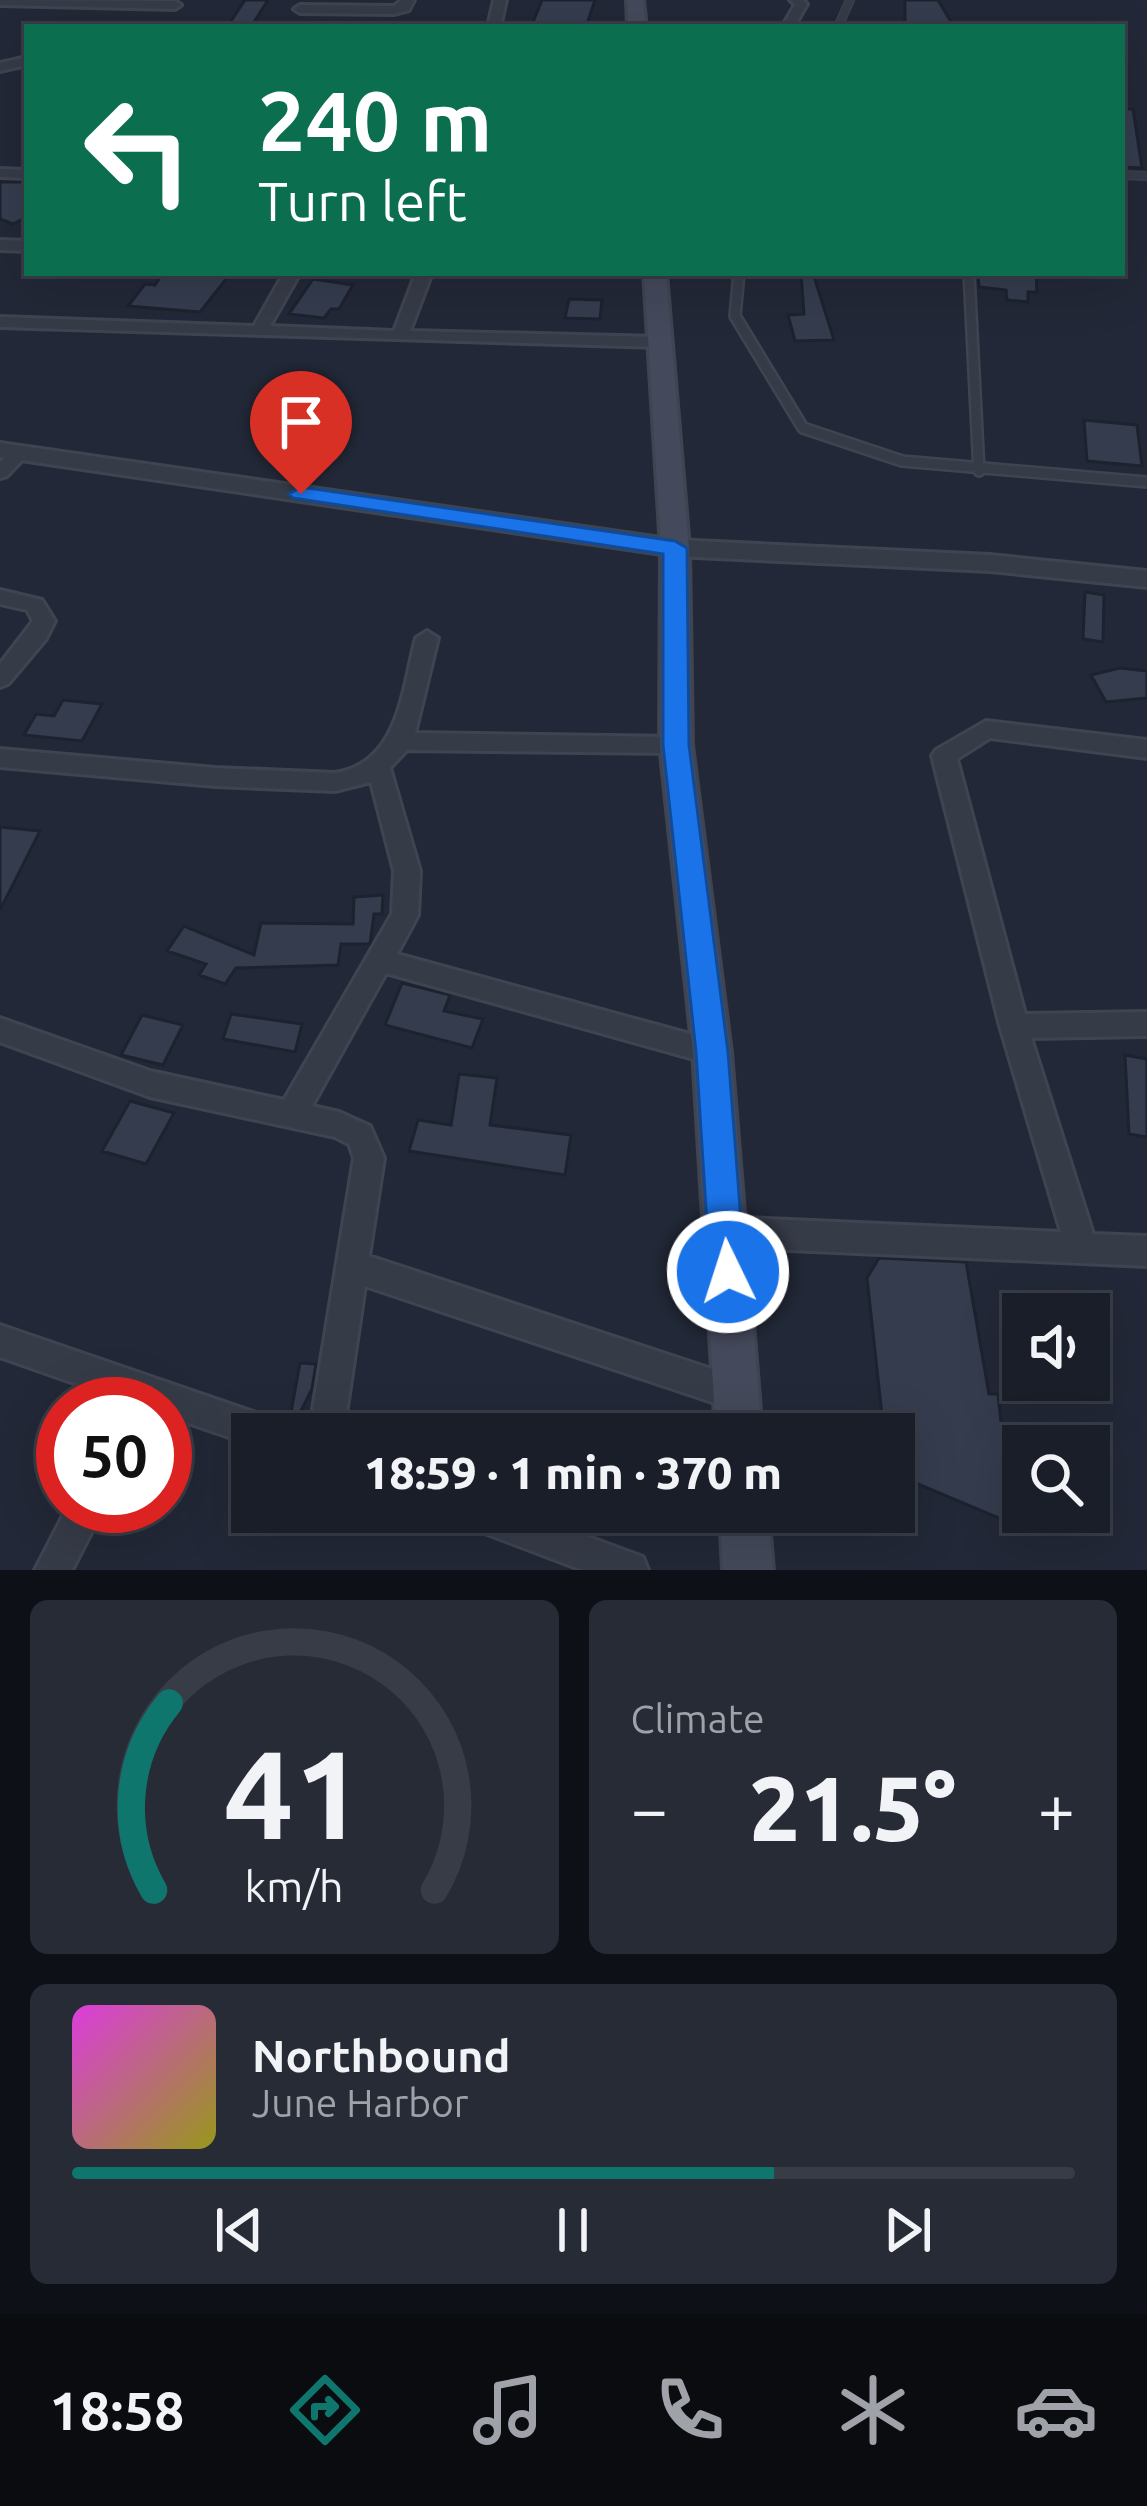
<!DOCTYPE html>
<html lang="en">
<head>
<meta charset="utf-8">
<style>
	:root { --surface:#1a1e29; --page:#272b35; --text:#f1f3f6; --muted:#9fa2a8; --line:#383c46; --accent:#0f766e }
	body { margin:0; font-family:Ubuntu,sans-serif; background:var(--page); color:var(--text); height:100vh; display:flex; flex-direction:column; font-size:45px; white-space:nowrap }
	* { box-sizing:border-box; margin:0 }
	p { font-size:39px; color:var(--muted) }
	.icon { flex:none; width:66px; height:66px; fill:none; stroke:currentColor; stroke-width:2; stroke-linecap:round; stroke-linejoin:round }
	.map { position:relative; height:1570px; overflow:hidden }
	.details { display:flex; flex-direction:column; gap:30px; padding:30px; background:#0e1017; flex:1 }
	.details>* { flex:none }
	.hud { position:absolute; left:24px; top:24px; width:1101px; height:252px; border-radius:0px; box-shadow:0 12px 48px #0002,0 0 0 3px var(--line); background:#0b6e4f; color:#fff; overflow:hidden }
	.fabs { position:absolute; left:1002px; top:1293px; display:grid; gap:24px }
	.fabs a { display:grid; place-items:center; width:108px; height:108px; border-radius:0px; background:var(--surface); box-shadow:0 12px 48px #0002,0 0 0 3px var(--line); font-size:60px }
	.speed { position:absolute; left:36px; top:1377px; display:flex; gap:24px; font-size:60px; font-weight:700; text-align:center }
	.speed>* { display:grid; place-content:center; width:156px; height:156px; border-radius:50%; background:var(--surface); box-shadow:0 12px 48px #0002,0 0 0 3px var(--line); line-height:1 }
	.speed .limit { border:18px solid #d22; background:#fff; color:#111 }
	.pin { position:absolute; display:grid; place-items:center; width:102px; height:102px; color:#fff; margin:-123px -51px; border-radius:50% 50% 50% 0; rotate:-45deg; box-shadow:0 0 12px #0007 }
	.pin .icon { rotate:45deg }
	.me { position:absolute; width:132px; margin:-66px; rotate:356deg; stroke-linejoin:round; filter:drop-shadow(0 0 9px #0008) }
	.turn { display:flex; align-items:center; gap:42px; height:252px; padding:0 36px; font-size:54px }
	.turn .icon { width:156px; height:156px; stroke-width:2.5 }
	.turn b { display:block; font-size:84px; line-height:102px }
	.big { font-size:90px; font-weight:800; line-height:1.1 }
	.details .widget { flex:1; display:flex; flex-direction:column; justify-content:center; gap:18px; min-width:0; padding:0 42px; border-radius:18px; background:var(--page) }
	.details .dial { align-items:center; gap:0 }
	.dial svg { height:312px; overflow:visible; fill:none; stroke:var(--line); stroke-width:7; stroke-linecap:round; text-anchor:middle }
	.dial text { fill:var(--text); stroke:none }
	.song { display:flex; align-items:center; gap:36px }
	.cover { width:144px; height:144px; border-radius:18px; background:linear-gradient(135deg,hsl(300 70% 55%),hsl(60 70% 35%)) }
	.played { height:12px; border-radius:6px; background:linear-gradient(90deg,var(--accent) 70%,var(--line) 70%) }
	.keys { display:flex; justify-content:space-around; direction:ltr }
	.heat { display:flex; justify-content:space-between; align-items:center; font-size:66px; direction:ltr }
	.details .tiles { flex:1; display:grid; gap:30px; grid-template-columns:1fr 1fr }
	.widget:last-child { grid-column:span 2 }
	.trip { position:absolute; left:231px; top:1413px; width:684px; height:120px; border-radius:0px; background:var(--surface); box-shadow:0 12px 48px #0002,0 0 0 3px var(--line); font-weight:800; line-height:120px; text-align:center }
	.menu { display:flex; height:192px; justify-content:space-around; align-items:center; background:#0a0c10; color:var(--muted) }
	.menu .icon { width:84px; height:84px }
	.menu .active { color:var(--accent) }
	.menu b { font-size:54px; color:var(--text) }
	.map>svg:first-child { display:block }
	.building { fill:#343c4e; stroke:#1d222f; stroke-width:3 }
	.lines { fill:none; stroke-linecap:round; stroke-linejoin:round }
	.service-far1-casing { stroke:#3f4451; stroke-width:10 }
	.service-casing { stroke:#3f4451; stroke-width:14 }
	.minor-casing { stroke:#3f4451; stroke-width:6 }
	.tertiary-casing { stroke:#3f4451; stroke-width:6 }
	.secondary-casing { stroke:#3f4451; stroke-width:6 }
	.service-far1 { stroke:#363b48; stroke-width:8 }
	.service { stroke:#363b48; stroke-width:9 }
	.minor { fill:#363b48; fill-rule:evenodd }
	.tertiary { fill:#363b48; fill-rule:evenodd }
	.secondary { fill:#44495b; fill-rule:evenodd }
	.route { fill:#1a73e8; stroke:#114b97; stroke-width:3 }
</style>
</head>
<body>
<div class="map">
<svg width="1147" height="1570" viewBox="0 0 1147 1570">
	<rect width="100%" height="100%" fill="#222837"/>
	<path class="building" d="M245,0H268L251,27H227Z
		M542,0H595L586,27H531Z
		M905,0H938L953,25L905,27Z
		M1122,109H1133L1142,168L1122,167Z
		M0,182H27V217L13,224L0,219Z
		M163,273H231L200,312L128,306L145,284L155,285Z
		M801,273H813L834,340L795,341L788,315L804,314Z
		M978,273H1036L1037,292H1028V302L1007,300L1006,290L979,287Z
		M313,279L353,285L339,309H331L324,318L289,314Z
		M569,299L602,300L600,319L565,318Z
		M1084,420L1137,425L1142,466L1087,461Z
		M1085,592L1104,595L1103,642L1083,639Z
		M1120,668L1147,671V698L1106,702L1091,675Z
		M63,700L102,704L82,741L24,735L36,714L54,716Z
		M0,827L40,831L0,910Z
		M383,895L382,914H374L370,944H341L338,965L236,968L225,984L199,975L206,964L167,951L184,926L254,955L261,923L353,924L354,897Z
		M402,983L450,995L444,1011L483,1019L472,1048L385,1025Z
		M231,1014L302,1024L295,1052L223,1039Z
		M142,1015L183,1025L163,1065L121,1055Z
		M1125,1055L1147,1059V1137L1129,1134Z
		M459,1074L497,1078L490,1125L571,1135L565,1175L409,1151L418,1120L451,1125Z
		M130,1101L174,1113L146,1164L102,1151Z
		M879,1258L966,1262L989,1394H998L1002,1432L1023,1439L1014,1504L1004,1500L1001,1519L894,1474V1434H884L867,1278Z
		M300,1363L316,1364L312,1389L294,1425L289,1423Z"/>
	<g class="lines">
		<g class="service-far1-casing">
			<path id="service-far1" d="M838,27L850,0
				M1122,175L1147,176"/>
		</g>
		<g class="service-casing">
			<path id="service" d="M739,273L735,316L803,428L902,461L1147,482
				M969,273L979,471"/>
		</g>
		<g class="minor-casing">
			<path id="minor" d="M0,0L175,1L181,5L175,9L0,5Z
				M402,0H414L409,10L394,14L300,13L294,9L300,5L394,6Z
				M494,0H506L500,27H488Z
				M790,0H803L807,4L794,27H782L795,5Z
				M27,57V65L0,71V63Z
				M0,169L27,170V178L0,177Z
				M0,240L27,241V251L0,250Z
				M284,273H300L270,326L394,331L416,273H432L410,331L660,337L669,342L660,347L0,327V317L254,326Z
				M20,447L29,453L7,476L0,478V462Z
				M0,590L42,600L55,621L46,639L8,684L0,687V664L33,621L27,610L0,604Z
				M427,631L438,638L415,733L676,737L688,745L676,753L407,750L390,768L420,871L418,915L397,954L712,1040L722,1043L726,1052L722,1061L712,1064L386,973L312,1106L339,1112L370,1126L384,1158L369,1256L748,1381L753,1393L748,1405L736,1410L365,1286L343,1434H309L354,1158L349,1144L335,1137L150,1097L0,1042V1018L150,1071L284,1100L392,914L394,871L371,782L335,791L215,786L0,767V749L215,768L335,773C399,763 402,691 416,638Z
				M986,721L1147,740V758L990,738L957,759L1025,1014L1147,1012V1036L1031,1038L1093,1234L1147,1236V1266L725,1247L714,1242L710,1232L714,1222L725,1217L1061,1232L1000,1026L932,756L936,750Z
				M0,1325L268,1417L280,1422L285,1434H252V1445L165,1415V1404H134L0,1357Z
				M68,1506H105L72,1570H35Z
				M455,1512H521L643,1557L648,1570H582L461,1524Z"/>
		</g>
		<g class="tertiary-casing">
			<path id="tertiary" d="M0,443L675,540L990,555L1147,571V587L990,571L675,556L0,457Z"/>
		</g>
		<g class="secondary-casing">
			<path id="secondary" d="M627,0H643L646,27H628Z
				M644,273H666L689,548L692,745L731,1052L762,1434H716L693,1052L660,745L661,548Z
				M720,1512H768L773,1570H723Z"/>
		</g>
		<use href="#service-far1" class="service-far1"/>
		<use href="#service" class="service"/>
		<use href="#minor" class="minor"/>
		<use href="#tertiary" class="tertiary"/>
		<use href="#secondary" class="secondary"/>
	</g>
	<path class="route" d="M301,487L675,541L687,548L689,745L728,1052L745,1272L740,1284L728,1289L715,1284L710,1272L696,1052L663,745V554L293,498L289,494Z"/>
</svg>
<div class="fabs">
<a><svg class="icon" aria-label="sound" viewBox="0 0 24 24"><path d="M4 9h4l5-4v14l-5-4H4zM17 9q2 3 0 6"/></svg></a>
<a><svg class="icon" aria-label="search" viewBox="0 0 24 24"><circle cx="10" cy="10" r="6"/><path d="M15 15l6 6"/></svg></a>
</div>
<div class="speed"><div class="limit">50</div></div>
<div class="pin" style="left:301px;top:494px;background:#d93025"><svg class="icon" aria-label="arrive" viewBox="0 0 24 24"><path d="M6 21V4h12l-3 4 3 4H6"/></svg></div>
<svg class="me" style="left:728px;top:1272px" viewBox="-20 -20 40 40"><circle r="17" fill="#1a73e8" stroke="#fff" stroke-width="3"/><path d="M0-11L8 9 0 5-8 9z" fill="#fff"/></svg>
<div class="trip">18:59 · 1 min · 370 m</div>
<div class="hud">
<div class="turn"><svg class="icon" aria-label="left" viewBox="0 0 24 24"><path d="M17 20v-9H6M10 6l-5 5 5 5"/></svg><div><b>240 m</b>Turn left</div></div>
</div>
</div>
<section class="details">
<div class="tiles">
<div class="widget dial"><svg viewBox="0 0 100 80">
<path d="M14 69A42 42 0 1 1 86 69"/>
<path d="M14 69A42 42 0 0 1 18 21" stroke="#0f766e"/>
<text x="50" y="56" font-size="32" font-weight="700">41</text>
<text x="50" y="72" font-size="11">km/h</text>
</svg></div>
<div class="widget"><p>Climate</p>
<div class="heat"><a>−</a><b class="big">21.5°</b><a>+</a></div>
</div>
<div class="widget">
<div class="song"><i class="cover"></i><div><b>Northbound</b><p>June Harbor</p></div></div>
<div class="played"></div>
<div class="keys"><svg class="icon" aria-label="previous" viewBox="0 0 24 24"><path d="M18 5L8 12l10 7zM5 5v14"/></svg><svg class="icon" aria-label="pause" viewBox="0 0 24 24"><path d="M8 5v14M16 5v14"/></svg><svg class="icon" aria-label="next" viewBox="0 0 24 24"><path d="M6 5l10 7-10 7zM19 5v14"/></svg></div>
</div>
</div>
</section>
<nav class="menu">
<b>18:58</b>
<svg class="icon active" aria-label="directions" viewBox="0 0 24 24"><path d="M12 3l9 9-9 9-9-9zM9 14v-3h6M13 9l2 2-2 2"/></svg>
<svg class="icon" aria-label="music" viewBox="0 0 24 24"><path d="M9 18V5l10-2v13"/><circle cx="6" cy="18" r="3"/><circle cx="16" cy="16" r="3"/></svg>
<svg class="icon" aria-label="phone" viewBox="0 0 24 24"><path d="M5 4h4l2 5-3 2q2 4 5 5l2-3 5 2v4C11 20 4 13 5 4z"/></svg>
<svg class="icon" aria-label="climate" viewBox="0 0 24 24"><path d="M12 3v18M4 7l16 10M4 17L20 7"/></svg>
<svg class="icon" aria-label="car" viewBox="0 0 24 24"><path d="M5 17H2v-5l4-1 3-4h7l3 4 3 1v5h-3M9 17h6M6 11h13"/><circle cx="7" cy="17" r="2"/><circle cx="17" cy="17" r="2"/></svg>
</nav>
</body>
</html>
